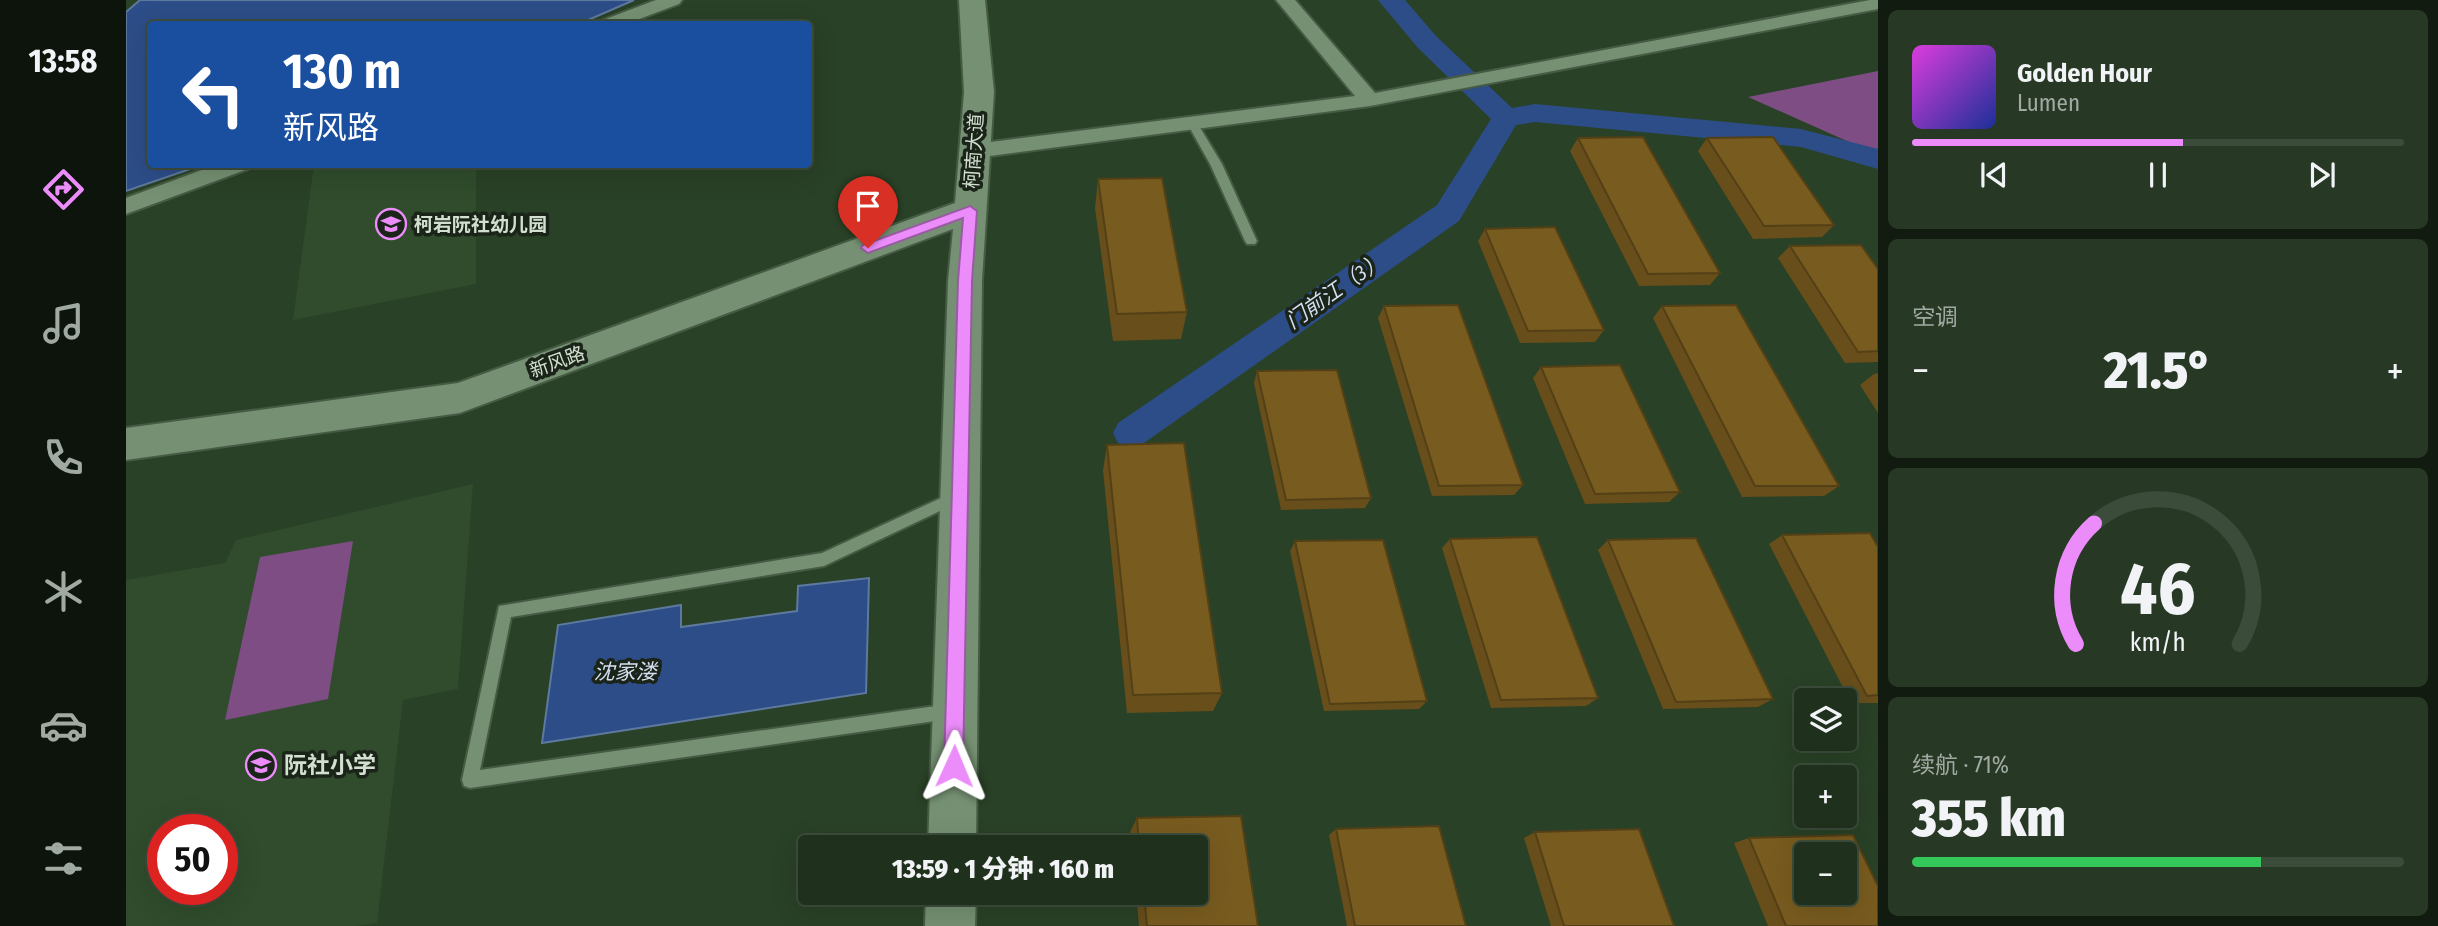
<!DOCTYPE html>
<html lang="zh">
<head>
<meta charset="utf-8">
<style>
	:root { --surface:#1f311c; --page:#273925; --text:#f1f3f6; --muted:#a1a9a3; --line:#3c4c3b; --accent:#ec8cfb }
	body { margin:0; font-family:"Fira Sans Condensed","Noto Sans SC",sans-serif; background:var(--page); color:var(--text); height:100vh; display:flex; flex-direction:column; font-size:26px; white-space:nowrap }
	* { box-sizing:border-box; margin:0 }
	p { font-size:23px; color:var(--muted) }
	.icon { flex:none; width:38px; height:38px; fill:none; stroke:currentColor; stroke-width:2; stroke-linecap:round; stroke-linejoin:round }
	.map { position:relative; flex:1; overflow:hidden }
	.sheet { display:flex; flex-direction:column; gap:10px; padding:10px; background:#111b0f; width:560px }
	.sheet>* { flex:none }
	.top-card { position:absolute; left:21px; top:21px; width:665px; height:147px; border-radius:7px; box-shadow:0 7px 28px #0002,0 0 0 2px var(--line); background:#1a4fa0; color:#fff; overflow:hidden }
	.tools { position:absolute; left:1668px; top:688px; display:grid; gap:14px }
	.tools a { display:grid; place-items:center; width:63px; height:63px; border-radius:7px; background:var(--surface); box-shadow:0 7px 28px #0002,0 0 0 2px var(--line); font-size:35px }
	.speed { position:absolute; left:21px; top:814px; display:flex; gap:14px; font-size:35px; font-weight:700; text-align:center }
	.speed>* { display:grid; place-content:center; width:91px; height:91px; border-radius:50%; background:var(--surface); box-shadow:0 7px 28px #0002,0 0 0 2px var(--line); line-height:1 }
	.speed .limit { border:10px solid #d22; background:#fff; color:#111 }
	.pin { position:absolute; display:grid; place-items:center; width:60px; height:60px; color:#fff; margin:-72px -30px; border-radius:50% 50% 50% 0; rotate:-45deg; box-shadow:0 0 7px #0007 }
	.pin .icon { rotate:45deg }
	.me { position:absolute; width:77px; margin:-38px; rotate:1deg; stroke-linejoin:round; filter:drop-shadow(0 0 5px #0008) }
	.turn { display:flex; align-items:center; gap:24px; height:147px; padding:0 21px; font-size:32px }
	.turn .icon { width:91px; height:91px; stroke-width:2.5 }
	.turn b { display:block; font-size:49px; line-height:60px }
	.big { font-size:52px; font-weight:800; line-height:1.1 }
	.sheet .card { flex:1; display:flex; flex-direction:column; justify-content:center; gap:10px; min-width:0; padding:0 24px; border-radius:10px; background:var(--page) }
	.sheet .dial { align-items:center; gap:0 }
	.dial svg { height:182px; overflow:visible; fill:none; stroke:var(--line); stroke-width:7; stroke-linecap:round; text-anchor:middle }
	.dial text { fill:var(--text); stroke:none }
	.song { display:flex; align-items:center; gap:21px }
	.cover { width:84px; height:84px; border-radius:10px; background:linear-gradient(135deg,hsl(300 70% 55%),hsl(230 70% 35%)) }
	.played { height:7px; border-radius:4px; background:linear-gradient(90deg,var(--accent) 55%,var(--line) 55%) }
	.keys { display:flex; justify-content:space-around; direction:ltr }
	.heat { display:flex; justify-content:space-between; align-items:center; font-size:38px; direction:ltr }
	.charge { height:10px; border-radius:5px; background:linear-gradient(90deg,#34c759 71%,var(--line) 0) }
	.trip { position:absolute; left:672px; top:835px; width:410px; height:70px; border-radius:7px; background:var(--surface); box-shadow:0 7px 28px #0002,0 0 0 2px var(--line); font-weight:800; line-height:70px; text-align:center }
	main { display:flex; flex:1; min-height:0 }
	.menu { display:flex; flex-direction:column; width:126px; justify-content:space-around; align-items:center; background:#0c140b; color:var(--muted) }
	.menu .icon { width:49px; height:49px }
	.menu .current { color:var(--accent) }
	.menu b { font-size:32px; color:var(--text) }
	.map>svg:first-child { display:block }
	.built { fill:#304c2c; fill-rule:evenodd }
	.green { fill:#7d4d84 }
	.water { fill:#2d4d88; stroke:#5e799e; stroke-width:2 }
	.lines { fill:none; stroke-linecap:round; stroke-linejoin:round }
	.canal { fill:#2d4d88; fill-rule:evenodd }
	.service-casing { stroke:#465b44; stroke-width:4 }
	.minor-casing { stroke:#465b44; stroke-width:4 }
	.secondary-casing { stroke:#465b44; stroke-width:4 }
	.service { fill:#759072; fill-rule:evenodd }
	.minor { fill:#759072; fill-rule:evenodd }
	.secondary { fill:#759072; fill-rule:evenodd }
	.wall { fill:#674e1b }
	.building { fill:#785b1f; stroke:#544016; stroke-width:2; fill-rule:evenodd }
	.route { fill:#ec8cfb; stroke:#995ba3; stroke-width:2 }
	.labels { text-anchor:middle; dominant-baseline:central; stroke-width:7; stroke-linejoin:round; paint-order:stroke }
	.street-label { font-size:19px; fill:#d2e0d0; stroke:#1a2418 }
	.poi-label { font-size:19px; font-weight:bold; fill:#d2e0d0; stroke:#1a2418; text-anchor:start }
	.water-label { font-size:21px; font-style:italic; fill:#d3def0; stroke:#1a2418 }
	.near-poi-label { font-size:23px; font-weight:bold; fill:#d2e0d0; stroke:#1a2418; text-anchor:start }
</style>
</head>
<body>
<main>
<nav class="menu">
<b>13:58</b>
<svg class="icon current" aria-label="directions" viewBox="0 0 24 24"><path d="M12 3l9 9-9 9-9-9zM9 14v-3h6M13 9l2 2-2 2"/></svg>
<svg class="icon" aria-label="music" viewBox="0 0 24 24"><path d="M9 18V5l10-2v13"/><circle cx="6" cy="18" r="3"/><circle cx="16" cy="16" r="3"/></svg>
<svg class="icon" aria-label="phone" viewBox="0 0 24 24"><path d="M5 4h4l2 5-3 2q2 4 5 5l2-3 5 2v4C11 20 4 13 5 4z"/></svg>
<svg class="icon" aria-label="climate" viewBox="0 0 24 24"><path d="M12 3v18M4 7l16 10M4 17L20 7"/></svg>
<svg class="icon" aria-label="car" viewBox="0 0 24 24"><path d="M5 17H2v-5l4-1 3-4h7l3 4 3 1v5h-3M9 17h6M6 11h13"/><circle cx="7" cy="17" r="2"/><circle cx="17" cy="17" r="2"/></svg>
<svg class="icon" aria-label="filters" viewBox="0 0 24 24"><path d="M4 7h16M4 17h16"/><circle cx="9" cy="7" r="2"/><circle cx="15" cy="17" r="2"/></svg>
</nav>
<div class="map">
<svg width="1752" height="926" viewBox="0 0 1752 926">
	<rect width="100%" height="100%" fill="#294126"/>
	<path class="built" d="M188,165H350V284L167,320Z
		M347,484L332,689L277,700L251,923L231,926H0V580L99,563L110,540ZM37,830H96V889H37Z"/>
	<path class="green" d="M1752,71V150L1732,146L1622,97Z
		M227,541L202,699L99,720L134,557Z"/>
	<path class="water" d="M14,0H508L453,24H24V164L76,165L0,191V12Z
		M743,578L740,693L416,743L432,625L555,605V627L671,611L672,586Z"/>
	<g class="lines">
		<path class="canal" d="M1252,0H1279L1310,36L1386,108L1409,104L1675,129L1752,149V169L1675,147L1409,122L1390,125L1333,221L1018,443L1005,448L992,443L987,433L992,423L1311,205L1365,119L1292,48Z"/>
		<g class="service-casing">
			<path id="service" d="M1066,119L1070,121L1096,164L1131,241L1129,244H1121L1119,241L1084,164L1061,123Z
				M830,491L835,493L837,497L835,501L698,566L385,617L354,770L824,704L830,706L832,712L830,718L344,788L338,786L336,780L373,606L696,553Z"/>
		</g>
		<g class="minor-casing">
			<path id="minor" d="M530,0H556L553,4L500,24H475L477,20Z
				M1150,0H1169L1249,93L1744,0H1752V9L1244,106L849,158L842,156L839,151L842,146L849,144L1229,96Z
				M92,164H125L122,169L0,214V198Z"/>
		</g>
		<g class="secondary-casing">
			<path id="secondary" d="M833,0H859L868,92L856,281L850,847H802L822,281L827,229L334,413L0,460V428L332,383L829,203L838,92Z
				M800,892H850L849,926H799Z"/>
		</g>
		<use href="#service" class="service"/>
		<use href="#minor" class="minor"/>
		<use href="#secondary" class="secondary"/>
	</g>
	<path class="wall" d="M1452,138L1594,273L1584,285L1513,286L1444,151Z
		M1581,138L1708,225L1696,237L1627,239L1572,151Z
		M972,179L1061,312L1055,339L987,341L969,208Z
		M1359,229L1478,330L1469,342L1394,343L1352,241Z
		M1664,246L1752,269V362L1719,363L1652,258Z
		M1258,306L1397,485L1388,495L1306,496L1252,318Z
		M1536,306L1713,486L1698,496L1616,497L1527,318Z
		M1415,367L1554,492L1543,502L1459,504L1407,378Z
		M1131,371L1245,498L1239,508L1155,510L1128,383Z
		M1752,373V413L1734,385L1748,374Z
		M981,445L1096,693L1087,711L1001,713L977,470Z
		M1656,535L1752,547V703H1725L1643,544Z
		M1324,539L1472,698L1460,706L1365,708L1316,548Z
		M1482,540L1647,699L1632,707L1537,709L1472,550Z
		M1169,541L1301,701L1293,709L1198,711L1164,551Z
		M1115,816L1132,926H1013L1010,892H1069V847H1006L1004,832L1011,818Z
		M1210,829L1340,926H1221L1203,835Z
		M1409,832L1548,926H1425L1398,838Z
		M1623,838L1752,926H1642L1608,843Z"/>
	<path class="building" d="M1517,137L1594,273L1522,274L1452,138Z
		M1647,137L1708,225L1638,226L1581,138Z
		M1036,178L1061,312L991,314L972,179Z
		M1429,227L1478,330L1402,331L1359,229Z
		M1735,245L1752,269V351L1732,352L1664,246Z
		M1332,305L1397,485L1313,486L1258,306Z
		M1610,305L1713,486H1629L1536,306Z
		M1494,365L1554,492L1469,494L1415,367Z
		M1211,370L1245,498L1160,500L1131,371Z
		M1058,443L1096,693L1007,695L981,445Z
		M1744,533L1752,547V695L1741,696L1656,535Z
		M1411,537L1472,698L1375,700L1324,539Z
		M1570,538L1647,699L1550,702L1482,540Z
		M1257,540L1301,701L1204,704L1169,541Z
		M1115,816L1132,926H1021L1018,892H1069V847H1013L1011,818Z
		M1313,826L1340,926H1229L1210,829Z
		M1513,829L1548,926H1438L1409,832Z
		M1727,835L1752,886V926H1660L1623,838ZM1680,854H1718V892H1680Z"/>
	<path class="route" d="M844,206L851,211L846,281L837,766L834,772L828,775L821,772L818,766L832,281L837,218L742,253L735,248L737,245Z"/>
	<defs>
		<g id="school-ring" transform="scale(1.575)"><circle r="9.5" fill="#1a2418" stroke="#ec8cfb" stroke-width="1.5"/><path d="M0-5L7-2L0 1L-7-2ZM-4 1L0 2.5L4 1V4Q0 6-4 4Z" fill="#ec8cfb"/></g>
	</defs>
	<g fill-rule="evenodd">
		<use href="#school-ring" x="265" y="224"/>
		<use href="#school-ring" x="135" y="765"/>
	</g>
	<g class="labels">
		<g class="street-label">
			<text transform="translate(848 151) rotate(-86)">柯南大道</text>
			<text transform="translate(431 362) rotate(-20)">新风路</text>
		</g>
		<g class="poi-label">
			<text x="288" y="224">柯岩阮社幼儿园</text>
		</g>
		<g class="water-label">
			<text transform="translate(1209 291) rotate(-35)">门前江（3）</text>
			<text x="499" y="672">沈家溇</text>
		</g>
		<g class="near-poi-label">
			<text x="158" y="765">阮社小学</text>
		</g>
	</g>
</svg>
<div class="tools">
<a><svg class="icon" aria-label="layers" viewBox="0 0 24 24"><path d="M12 4l9 5-9 5-9-5zM3 14l9 5 9-5"/></svg></a>
<a>+</a>
<a>−</a>
</div>
<div class="speed"><div class="limit">50</div></div>
<div class="pin" style="left:742px;top:248px;background:#d93025"><svg class="icon" aria-label="arrive" viewBox="0 0 24 24"><path d="M6 21V4h12l-3 4 3 4H6"/></svg></div>
<svg class="me" style="left:828px;top:766px" viewBox="-20 -20 40 40"><path d="M0-17L14 15 0 8-14 15z" fill="#ec8cfb" stroke="#fff" stroke-width="4"/></svg>
<div class="trip">13:59 · 1 分钟 · 160 m</div>
<div class="top-card">
<div class="turn"><svg class="icon" aria-label="left" viewBox="0 0 24 24"><path d="M17 20v-9H6M10 6l-5 5 5 5"/></svg><div><b>130 m</b>新风路</div></div>
</div>
</div>
<section class="sheet">
<div class="card">
<div class="song"><i class="cover"></i><div><b>Golden Hour</b><p>Lumen</p></div></div>
<div class="played"></div>
<div class="keys"><svg class="icon" aria-label="previous" viewBox="0 0 24 24"><path d="M18 5L8 12l10 7zM5 5v14"/></svg><svg class="icon" aria-label="pause" viewBox="0 0 24 24"><path d="M8 5v14M16 5v14"/></svg><svg class="icon" aria-label="next" viewBox="0 0 24 24"><path d="M6 5l10 7-10 7zM19 5v14"/></svg></div>
</div>
<div class="card"><p>空调</p>
<div class="heat"><a>−</a><b class="big">21.5°</b><a>+</a></div>
</div>
<div class="card dial"><svg viewBox="0 0 100 80">
<path d="M14 69A42 42 0 1 1 86 69"/>
<path d="M14 69A42 42 0 0 1 22 16" stroke="#ec8cfb"/>
<text x="50" y="56" font-size="32" font-weight="700">46</text>
<text x="50" y="72" font-size="11">km/h</text>
</svg></div>
<div class="card"><p>续航 · 71%</p><b class="big">355 km</b><div class="charge"></div></div>
</section>
</main>
</body>
</html>
